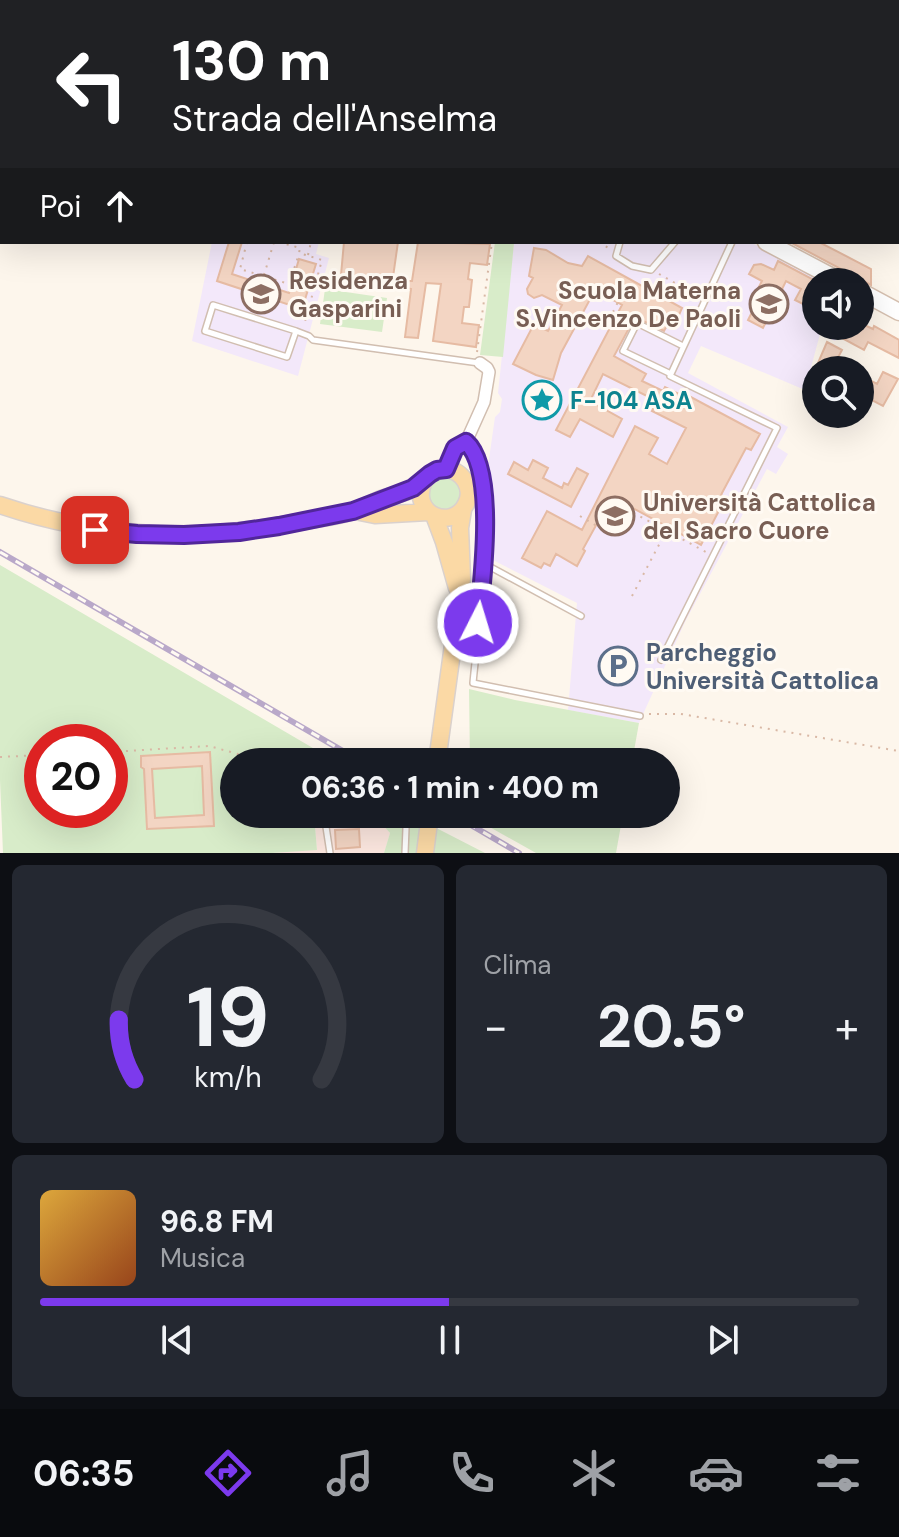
<!DOCTYPE html>
<html lang="it">
<head>
<meta charset="utf-8">
<style>
	:root { --surface:#171b24; --page:#242831; --text:#f1f3f6; --muted:#9ea1a6; --line:#363941; --accent:#7c3aed }
	body { margin:0; font-family:"DM Sans",sans-serif; background:var(--page); color:var(--text); height:100vh; display:flex; flex-direction:column; font-size:30px; white-space:nowrap }
	* { box-sizing:border-box; margin:0 }
	p { font-size:26px; color:var(--muted) }
	.icon { flex:none; width:44px; height:44px; fill:none; stroke:currentColor; stroke-width:2; stroke-linecap:round; stroke-linejoin:round }
	.map { position:relative; height:853px; overflow:hidden }
	.drawer { display:flex; flex-direction:column; gap:12px; padding:12px; background:#0d0f14; flex:1 }
	.drawer>* { flex:none }
	.guide { position:absolute; left:0px; top:0px; width:900px; height:244px; box-shadow:0 8px 32px #0002; background:#202124; color:#fff; overflow:hidden }
	.buttons { position:absolute; left:802px; top:268px; display:grid; gap:16px }
	.buttons a { display:grid; place-items:center; width:72px; height:72px; border-radius:50%; background:var(--surface); box-shadow:0 8px 32px #0002; font-size:40px }
	.speed { position:absolute; left:24px; top:724px; display:flex; gap:16px; font-size:40px; font-weight:700; text-align:center }
	.speed>* { display:grid; place-content:center; width:104px; height:104px; border-radius:50%; background:var(--surface); box-shadow:0 8px 32px #0002; line-height:1 }
	.speed .limit { border:12px solid #d22; background:#fff; color:#111 }
	.pin { position:absolute; display:grid; place-items:center; width:68px; height:68px; color:#fff; margin:-34px; border-radius:16px; box-shadow:0 4px 12px #0006 }
	.me { position:absolute; width:88px; margin:-44px; rotate:5deg; stroke-linejoin:round; filter:drop-shadow(0 0 6px #0008) }
	.turn { display:flex; align-items:center; gap:28px; height:168px; padding:0 40px; font-size:36px }
	.turn .icon { width:104px; height:104px; stroke-width:2.5 }
	.turn b { display:block; font-size:56px; line-height:68px }
	.then { display:flex; align-items:center; height:76px; padding:0 40px; background:#0003; gap:16px; font-size:30px }
	.big { font-size:60px; font-weight:700; line-height:1.1 }
	.drawer .widget { flex:1; display:flex; flex-direction:column; justify-content:center; gap:12px; min-width:0; padding:0 28px; border-radius:12px; background:var(--page) }
	.drawer .dial { align-items:center; gap:0 }
	.dial svg { height:208px; overflow:visible; fill:none; stroke:var(--line); stroke-width:7; stroke-linecap:round; text-anchor:middle }
	.dial text { fill:var(--text); stroke:none }
	.song { display:flex; align-items:center; gap:24px }
	.cover { width:96px; height:96px; border-radius:12px; background:linear-gradient(135deg,hsl(40 70% 55%),hsl(20 70% 35%)) }
	.played { height:8px; border-radius:4px; background:linear-gradient(90deg,var(--accent) 50%,var(--line) 50%) }
	.keys { display:flex; justify-content:space-around; direction:ltr }
	.heat { display:flex; justify-content:space-between; align-items:center; font-size:44px; direction:ltr }
	.drawer .tiles { flex:1; display:grid; gap:12px; grid-template-columns:1fr 1fr }
	.widget:last-child { grid-column:span 2 }
	.trip { position:absolute; left:220px; top:748px; width:460px; height:80px; border-radius:40px; background:var(--surface); box-shadow:0 8px 32px #0002; font-weight:700; line-height:80px; text-align:center }
	.tab-bar { display:flex; height:128px; justify-content:space-around; align-items:center; background:#090b0e; color:var(--muted) }
	.tab-bar .icon { width:56px; height:56px }
	.tab-bar .active { color:var(--accent) }
	.tab-bar b { font-size:36px; color:var(--text) }
	.map>svg:first-child { display:block }
	.commercial { fill:#fde8e0 }
	.education { fill:#f3e8fa }
	.green { fill:#d8ecc9; fill-rule:evenodd }
	.building { fill:#f3d5c3; stroke:#e6bba3; stroke-width:2; fill-rule:evenodd }
	.lines { fill:none; stroke-linecap:round; stroke-linejoin:round }
	.service-casing { stroke:#d1beb0; stroke-width:8 }
	.minor-casing { stroke:#d1beb0; stroke-width:14 }
	.secondary-casing { stroke:#d6c0b0; stroke-width:19 }
	.primary-casing { stroke:#dad1cd; stroke-width:19 }
	.path { stroke:#d9b8a5; stroke-width:2; stroke-dasharray:2 6; stroke-linecap:butt }
	.service { stroke:#fff; stroke-width:5 }
	.minor { stroke:#fff; stroke-width:11 }
	.secondary { stroke:#fff; stroke-width:16 }
	.primary { stroke:#fbd9a5; stroke-width:16 }
	.rail-casing { stroke:#b9a8c9; stroke-width:6 }
	.rail { stroke:#fffaf3; stroke-width:3; stroke-dasharray:9; stroke-linecap:butt }
	.route-casing { stroke:#51269a; stroke-width:20 }
	.route { stroke:#7c3aed; stroke-width:14 }
	.labels { text-anchor:middle; dominant-baseline:central; stroke-width:6; stroke-linejoin:round; paint-order:stroke }
	.education-label { font-size:24px; font-weight:bold; fill:#785e54; stroke:#fffaf3; text-anchor:start }
	.culture-label { font-size:24px; font-weight:bold; fill:#0d838f; stroke:#fffaf3; text-anchor:start }
	.service-label { font-size:24px; font-weight:bold; fill:#4e5e75; stroke:#fffaf3; text-anchor:start }
</style>
</head>
<body>
<div class="map">
<svg width="899" height="853" viewBox="0 0 899 853">
	<rect width="100%" height="100%" fill="#fdf6ec"/>
	<path class="commercial" d="M314,814H373L390,833L384,853H272L317,849Z"/>
	<path class="education" d="M212,242H319L316,254L329,258L298,376L192,341Z
		M514,242H750L827,282H816V326H841L835,341L820,334L805,390L701,346L688,373L788,427L777,447L788,454L776,474L767,469L685,622L639,723L568,710L577,603L489,558L488,466L495,417L500,412L502,399L498,393Z"/>
	<path class="green" d="M495,242L514,243L503,357L480,355Z
		M325,289L387,298L382,332L320,324Z
		M428 494a16 16 0 1 1 32 0a16 16 0 1 1-32 0Z
		M0,565L330,758L327,762H234V814H314L317,850L272,853H3L0,780ZM42,742H110V810H42Z
		M469,689L515,700L639,723L632,762H470Z
		M373,814H409L485,853H384L390,833Z
		M470,814H623L616,853H536L470,816Z"/>
	<path class="building" d="M229,242H242L232,274L289,293L299,259L316,264L302,309L217,281Z
		M344,242H398L392,284L380,282L381,278L341,275Z
		M418,242L490,244L487,265L470,263L468,279L472,280L469,307H464L462,323L479,325L476,347L433,341L441,284L426,283L418,338L405,337L411,289L407,288L408,281H412Z
		M790,242H819L871,269V285Z
		M534,248L546,250L568,263L582,266L588,256L682,308L679,315L674,313L664,331L635,317L614,356L646,374L642,381L663,391L665,387L687,398L689,396L760,434L751,450L746,448L722,493L719,500L723,503L701,545L629,506L627,509L622,507L613,524L600,518L583,549L585,551L577,566L556,554L550,566L544,563L541,568L522,558L547,511L582,530L635,426L658,438L649,454L667,464L686,428L652,411L657,401L603,374L590,401L622,419L613,437L580,419L570,437L556,430L622,305L595,290L561,353L553,380L536,375L513,364L534,324L548,331L562,305L542,295L534,298L528,294L527,289L533,278L529,276Z
		M778,261L816,281V293L809,307L795,300L801,289L786,281L763,328L748,320L756,304L751,302L762,281L749,274L754,265L761,264L774,270Z
		M860,323L873,329L874,326L899,340V358L868,342L864,350L842,338L848,326H860Z
		M827,342L842,350L835,363L850,370H815Z
		M883,372L898,379L883,406L860,394V375L877,384Z
		M533,460L548,468L543,478L562,488L564,483L568,485L577,468L588,474L571,507L508,474L514,462L528,470Z
		M210,752L214,826L147,829L144,769L141,767V756ZM202,766L204,815L155,818L152,769Z
		M359,829L360,847L336,849L335,830Z"/>
	<g class="lines">
		<g class="service-casing">
			<path id="service" d="M620,242L616,256L632,266L651,270L675,242
				M296,331L287,357L205,331L213,305L296,331L309,336L313,340L479,363
				M671,374L623,351L637,323L683,346
				M467,443C501,473 477,637 473,683L640,716
				M483,563L581,616
				M661,660L777,428L670,376L732,242
				M324,814L330,853
				M402,814L406,828L405,853"/>
		</g>
		<g class="minor-casing">
			<path id="minor" d="M615,2L616,0
				M446,469L455,448L466,442L484,402L489,372L487,368L480,363"/>
		</g>
		<g class="secondary-casing">
			<path id="secondary" d="M314,0L317,2
				M766,242L842,282
				M860,291L899,312"/>
		</g>
		<g class="primary-casing">
			<path id="primary" d="M0,505C100,539 196,542 299,522C317,518 336,517 353,511C363,508 371,503 381,499C394,495 409,493 420,484C428,477 434,469 445,469C463,470 474,489 466,504C452,532 409,514 424,481
				M355,511L375,515L428,512
				M435,518L444,542L457,588
				M437,762L462,579L460,528L463,510
				M425,853L430,814"/>
		</g>
		<path class="path" d="M335,0L339,2
			M600,2L601,0
			M247,242L240,269L289,284L299,254
			M279,242L300,248L299,253L322,260L304,325
			M599,242L610,249
			M308,255L311,242
			M659,274L693,293L695,291L698,293L695,297L698,299
			M264,275L274,242
			M613,312L618,302
			M477,352L492,242
			M580,516L612,535L625,513L630,511L706,552
			M632,596L672,520
			M649,714H681L899,751
			M110,752L209,746L267,762
			M0,757L42,755"/>
		<use href="#service" class="service"/>
		<use href="#minor" class="minor"/>
		<use href="#secondary" class="secondary"/>
		<use href="#primary" class="primary"/>
		<g class="rail-casing">
			<path id="rail" d="M0,552L362,762
				M452,814L519,853"/>
		</g>
		<use href="#rail" class="rail"/>
	</g>
	<g class="lines">
		<g class="route-casing">
			<path id="route" d="M95,530L137,534L184,535L239,532L279,526L353,511L413,488L430,474L437,470L446,469L455,448L466,442C497,470 482,583 478,623"/>
		</g>
		<use href="#route" class="route"/>
	</g>
	<defs>
		<g id="university-ring" transform="scale(2)"><circle r="9.5" fill="#fffaf3" stroke="#8d6e63" stroke-width="1.5"/><path d="M0-5L7-2L0 1L-7-2ZM-4 1L0 2.5L4 1V4Q0 6-4 4Z" fill="#8d6e63"/></g>
		<g id="school-ring" transform="scale(2)"><circle r="9.5" fill="#fffaf3" stroke="#8d6e63" stroke-width="1.5"/><path d="M0-5L7-2L0 1L-7-2ZM-4 1L0 2.5L4 1V4Q0 6-4 4Z" fill="#8d6e63"/></g>
		<g id="sight-ring" transform="scale(2)"><circle r="9.5" fill="#fffaf3" stroke="#0f9aa8" stroke-width="1.5"/><path d="M0-6L1.8-2.2L6-1.7L2.9 1.2L3.7 5.4L0 3.3L-3.7 5.4L-2.9 1.2L-6-1.7L-1.8-2.2Z" fill="#0f9aa8"/></g>
		<g id="parking-ring" transform="scale(2)"><circle r="9.5" fill="#fffaf3" stroke="#5c6f8a" stroke-width="1.5"/><path d="M-3.5-5.5H1a3.5 3.5 0 0 1 0 7H-1V5.5H-3.5ZM-1-3.4V-.6H.8a1.4 1.4 0 0 0 0-2.8Z" fill="#5c6f8a"/></g>
	</defs>
	<g fill-rule="evenodd">
		<use href="#university-ring" x="261" y="294"/>
		<use href="#school-ring" x="769" y="304"/>
		<use href="#sight-ring" x="542" y="400"/>
		<use href="#university-ring" x="615" y="516"/>
		<use href="#parking-ring" x="618" y="666"/>
	</g>
	<g class="labels">
		<g class="education-label">
			<text x="289" y="280">Residenza<tspan x="289" dy="28">Gasparini</tspan></text>
			<text x="741" y="290" text-anchor="end">Scuola Materna<tspan x="741" dy="28">S.Vincenzo De Paoli</tspan></text>
			<text x="643" y="502">Università Cattolica<tspan x="643" dy="28">del Sacro Cuore</tspan></text>
		</g>
		<g class="culture-label">
			<text x="570" y="400">F-104 ASA</text>
		</g>
		<g class="service-label">
			<text x="646" y="652">Parcheggio<tspan x="646" dy="28">Università Cattolica</tspan></text>
		</g>
	</g>
</svg>
<div class="buttons">
<a><svg class="icon" aria-label="sound" viewBox="0 0 24 24"><path d="M4 9h4l5-4v14l-5-4H4zM17 9q2 3 0 6"/></svg></a>
<a><svg class="icon" aria-label="search" viewBox="0 0 24 24"><circle cx="10" cy="10" r="6"/><path d="M15 15l6 6"/></svg></a>
</div>
<div class="speed"><div class="limit">20</div></div>
<div class="pin" style="left:95px;top:530px;background:#d93025"><svg class="icon" aria-label="arrive" viewBox="0 0 24 24"><path d="M6 21V4h12l-3 4 3 4H6"/></svg></div>
<svg class="me" style="left:478px;top:623px" viewBox="-20 -20 40 40"><circle r="17" fill="#7c3aed" stroke="#fff" stroke-width="3"/><path d="M0-11L8 9 0 5-8 9z" fill="#fff"/></svg>
<div class="trip">06:36 · 1 min · 400 m</div>
<div class="guide">
<div class="turn"><svg class="icon" aria-label="left" viewBox="0 0 24 24"><path d="M17 20v-9H6M10 6l-5 5 5 5"/></svg><div><b>130 m</b>Strada dell'Anselma</div></div>
<div class="then">Poi<svg class="icon" aria-label="ahead" viewBox="0 0 24 24"><path d="M12 20V5M6 11l6-6 6 6"/></svg></div>
</div>
</div>
<section class="drawer">
<div class="tiles">
<div class="widget dial"><svg viewBox="0 0 100 80">
<path d="M14 69A42 42 0 1 1 86 69"/>
<path d="M14 69A42 42 0 0 1 8 46" stroke="#7c3aed"/>
<text x="50" y="56" font-size="32" font-weight="700">19</text>
<text x="50" y="72" font-size="11">km/h</text>
</svg></div>
<div class="widget"><p>Clima</p>
<div class="heat"><a>−</a><b class="big">20.5°</b><a>+</a></div>
</div>
<div class="widget">
<div class="song"><i class="cover"></i><div><b>96.8 FM</b><p>Musica</p></div></div>
<div class="played"></div>
<div class="keys"><svg class="icon" aria-label="previous" viewBox="0 0 24 24"><path d="M18 5L8 12l10 7zM5 5v14"/></svg><svg class="icon" aria-label="pause" viewBox="0 0 24 24"><path d="M8 5v14M16 5v14"/></svg><svg class="icon" aria-label="next" viewBox="0 0 24 24"><path d="M6 5l10 7-10 7zM19 5v14"/></svg></div>
</div>
</div>
</section>
<nav class="tab-bar">
<b>06:35</b>
<svg class="icon active" aria-label="directions" viewBox="0 0 24 24"><path d="M12 3l9 9-9 9-9-9zM9 14v-3h6M13 9l2 2-2 2"/></svg>
<svg class="icon" aria-label="music" viewBox="0 0 24 24"><path d="M9 18V5l10-2v13"/><circle cx="6" cy="18" r="3"/><circle cx="16" cy="16" r="3"/></svg>
<svg class="icon" aria-label="phone" viewBox="0 0 24 24"><path d="M5 4h4l2 5-3 2q2 4 5 5l2-3 5 2v4C11 20 4 13 5 4z"/></svg>
<svg class="icon" aria-label="climate" viewBox="0 0 24 24"><path d="M12 3v18M4 7l16 10M4 17L20 7"/></svg>
<svg class="icon" aria-label="car" viewBox="0 0 24 24"><path d="M5 17H2v-5l4-1 3-4h7l3 4 3 1v5h-3M9 17h6M6 11h13"/><circle cx="7" cy="17" r="2"/><circle cx="17" cy="17" r="2"/></svg>
<svg class="icon" aria-label="filters" viewBox="0 0 24 24"><path d="M4 7h16M4 17h16"/><circle cx="9" cy="7" r="2"/><circle cx="15" cy="17" r="2"/></svg>
</nav>
</body>
</html>
